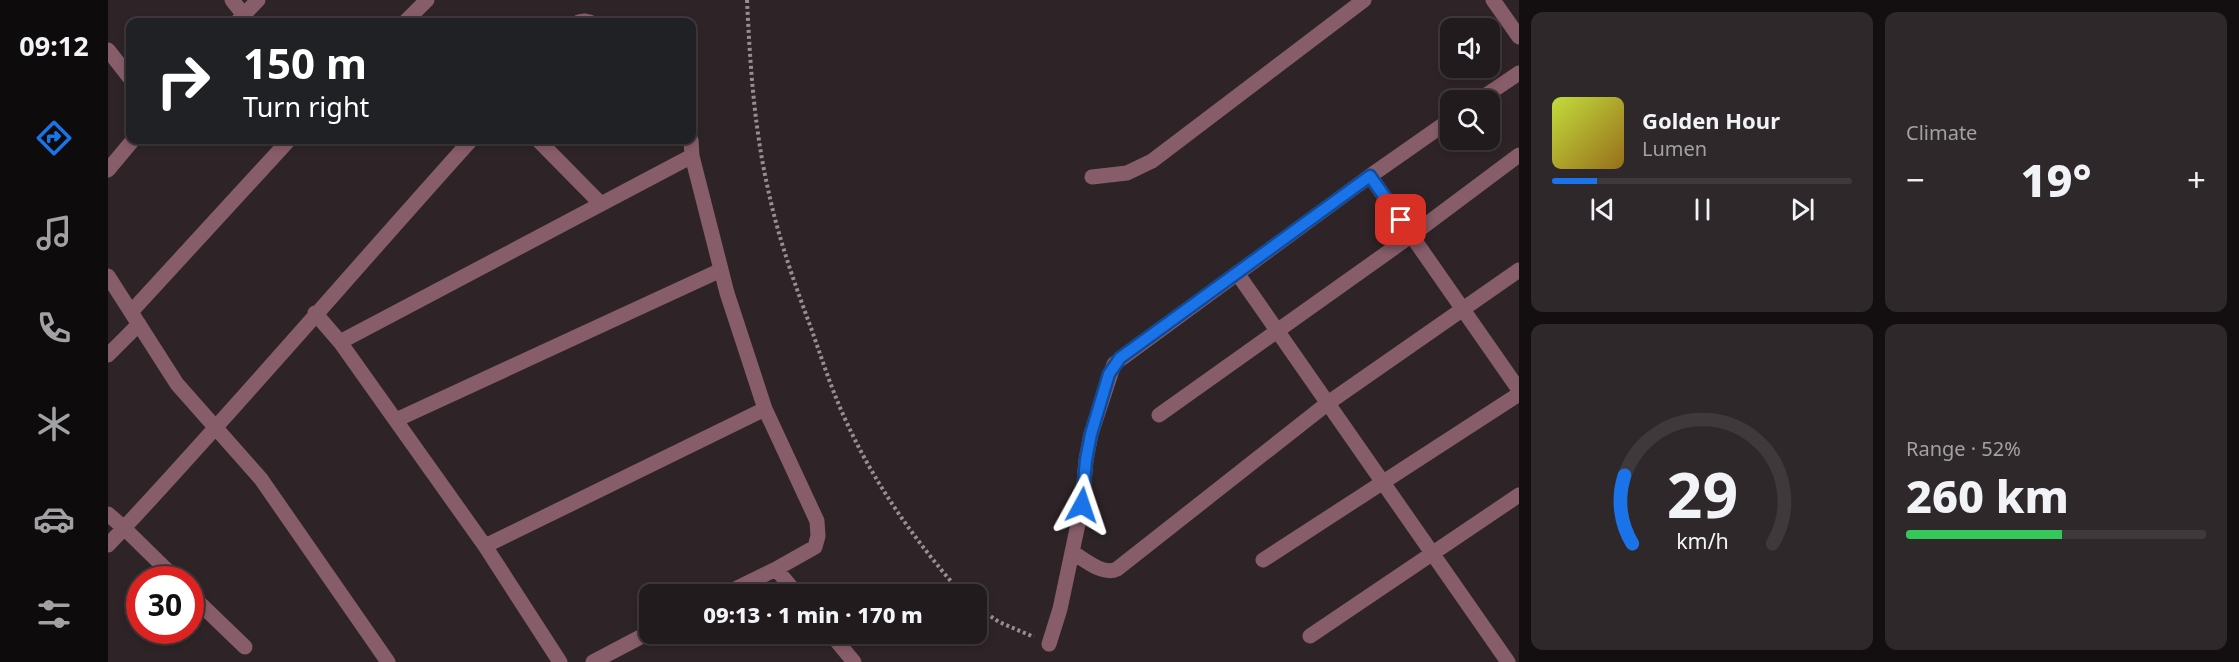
<!DOCTYPE html>
<html lang="en">
<head>
<meta charset="utf-8">
<style>
	:root { --surface:#221b1d; --page:#2e282a; --text:#f1f3f6; --muted:#a2a1a4; --line:#3f393b; --accent:#1a73e8 }
	body { margin:0; font-family:"Noto Sans",sans-serif; background:var(--page); color:var(--text); height:100vh; display:flex; flex-direction:column; font-size:22px; white-space:nowrap }
	* { box-sizing:border-box; margin:0 }
	p { font-size:20px; color:var(--muted) }
	.icon { flex:none; width:33px; height:33px; fill:none; stroke:currentColor; stroke-width:2; stroke-linecap:round; stroke-linejoin:round }
	.map { position:relative; flex:1; overflow:hidden }
	.side { display:flex; flex-direction:column; gap:12px; padding:12px; background:#130f10; width:720px }
	.side>* { flex:none }
	.guide { position:absolute; left:18px; top:18px; width:570px; height:126px; border-radius:12px; box-shadow:0 3px 9px #0003,0 0 0 2px var(--line); background:#202124; color:#fff; overflow:hidden }
	.fabs { position:absolute; left:1332px; top:18px; display:grid; gap:12px }
	.fabs a { display:grid; place-items:center; width:60px; height:60px; border-radius:12px; background:var(--surface); box-shadow:0 3px 9px #0003,0 0 0 2px var(--line); font-size:30px }
	.speed { position:absolute; left:18px; top:566px; display:flex; gap:12px; font-size:30px; font-weight:700; text-align:center }
	.speed>* { display:grid; place-content:center; width:78px; height:78px; border-radius:50%; background:var(--surface); box-shadow:0 3px 9px #0003,0 0 0 2px var(--line); line-height:1 }
	.speed .limit { border:9px solid #d22; background:#fff; color:#111 }
	.pin { position:absolute; display:grid; place-items:center; width:51px; height:51px; color:#fff; margin:-26px; border-radius:12px; box-shadow:0 3px 9px #0006 }
	.me { position:absolute; width:66px; margin:-33px; rotate:5deg; stroke-linejoin:round; filter:drop-shadow(0 0 4px #0008) }
	.turn { display:flex; align-items:center; gap:21px; height:126px; padding:0 18px; font-size:27px }
	.turn .icon { width:78px; height:78px; stroke-width:2.5 }
	.turn b { display:block; font-size:42px; line-height:51px }
	.big { font-size:45px; font-weight:800; line-height:1.1 }
	.side .tile { flex:1; display:flex; flex-direction:column; justify-content:center; gap:9px; min-width:0; padding:0 21px; border-radius:12px; background:var(--page) }
	.side .dial { align-items:center; gap:0 }
	.dial svg { height:156px; overflow:visible; fill:none; stroke:var(--line); stroke-width:7; stroke-linecap:round; text-anchor:middle }
	.dial text { fill:var(--text); stroke:none }
	.song { display:flex; align-items:center; gap:18px }
	.cover { width:72px; height:72px; border-radius:9px; background:linear-gradient(135deg,hsl(70 70% 55%),hsl(40 70% 35%)) }
	.played { height:6px; border-radius:3px; background:linear-gradient(90deg,var(--accent) 15%,var(--line) 15%) }
	.keys { display:flex; justify-content:space-around; direction:ltr }
	.heat { display:flex; justify-content:space-between; align-items:center; font-size:33px; direction:ltr }
	.charge { height:9px; border-radius:4px; background:linear-gradient(90deg,#34c759 52%,var(--line) 0) }
	.side .tiles { flex:1; display:grid; gap:12px; grid-template-columns:repeat(2,1fr) }
	.trip { position:absolute; left:531px; top:584px; width:348px; height:60px; border-radius:12px; background:var(--surface); box-shadow:0 3px 9px #0003,0 0 0 2px var(--line); font-weight:800; line-height:60px; text-align:center }
	main { display:flex; flex:1; min-height:0 }
	.menu { display:flex; flex-direction:column; width:108px; justify-content:space-around; align-items:center; background:#0e0b0c; color:var(--muted) }
	.menu .icon { width:42px; height:42px }
	.menu .active { color:var(--accent) }
	.menu b { font-size:27px; color:var(--text) }
	.map>svg:first-child { display:block }
	.lines { fill:none; stroke-linecap:round; stroke-linejoin:round }
	.path { stroke:#968e90; stroke-width:4; stroke-dasharray:3 3; stroke-linecap:butt }
	.minor { stroke:#875d69; stroke-width:15 }
	.route-casing { stroke:#114b97; stroke-width:15 }
	.route { stroke:#1a73e8; stroke-width:10 }
</style>
</head>
<body>
<main>
<nav class="menu">
<b>09:12</b>
<svg class="icon active" aria-label="directions" viewBox="0 0 24 24"><path d="M12 3l9 9-9 9-9-9zM9 14v-3h6M13 9l2 2-2 2"/></svg>
<svg class="icon" aria-label="music" viewBox="0 0 24 24"><path d="M9 18V5l10-2v13"/><circle cx="6" cy="18" r="3"/><circle cx="16" cy="16" r="3"/></svg>
<svg class="icon" aria-label="phone" viewBox="0 0 24 24"><path d="M5 4h4l2 5-3 2q2 4 5 5l2-3 5 2v4C11 20 4 13 5 4z"/></svg>
<svg class="icon" aria-label="climate" viewBox="0 0 24 24"><path d="M12 3v18M4 7l16 10M4 17L20 7"/></svg>
<svg class="icon" aria-label="car" viewBox="0 0 24 24"><path d="M5 17H2v-5l4-1 3-4h7l3 4 3 1v5h-3M9 17h6M6 11h13"/><circle cx="7" cy="17" r="2"/><circle cx="17" cy="17" r="2"/></svg>
<svg class="icon" aria-label="filters" viewBox="0 0 24 24"><path d="M4 7h16M4 17h16"/><circle cx="9" cy="7" r="2"/><circle cx="15" cy="17" r="2"/></svg>
</nav>
<div class="map">
<svg width="1411" height="662" viewBox="0 0 1411 662">
	<rect width="100%" height="100%" fill="#2e2427"/>
	<g class="lines">
		<path class="path" d="M639,0C642,63 646,127 660,189C670,237 686,282 703,328C714,359 724,391 738,421C767,485 808,542 854,594
			M868,606L891,622L926,637"/>
		<path class="minor" d="M124,0L136,15
			M1385,0L1411,37
			M129,22L150,0
			M297,22L319,0
			M471,22L477,21L482,22
			M0,50L22,78
			M1371,100L1411,73
			M430,140L493,204
			M584,156L619,293L657,409L709,521L710,536L707,547L668,569
			M0,170L25,140
			M1262,176L1411,390
			M984,177L1019,173L1044,161L1256,0
			M1129,273L1400,662
			M0,276L69,384L153,479L280,662
			M23,312L181,140
			M207,313L232,342L377,546L452,662
			M232,342L584,156L583,140
			M0,355L31,324
			M1051,415L1304,235L1411,155
			M288,420L613,270
			M0,514L16,528L0,545
			M377,546L657,409
			M964,552C977,560 995,576 1009,569L1220,403L1411,270
			M1155,560L1411,394
			M68,579L16,528C134,401 247,269 363,140
			M82,594L137,647
			M617,594L668,569L689,594
			M722,633L746,662
			M1202,636L1411,495
			M941,644L952,609L974,505L978,460L983,434L1006,364L1262,176L1342,120
			M485,662L542,632"/>
	</g>
	<g class="lines">
		<g class="route-casing">
			<path id="route" d="M974,505L978,460L983,434L1001,374L1012,358L1262,176L1293,220"/>
		</g>
		<use href="#route" class="route"/>
	</g>
</svg>
<div class="fabs">
<a><svg class="icon" aria-label="sound" viewBox="0 0 24 24"><path d="M4 9h4l5-4v14l-5-4H4zM17 9q2 3 0 6"/></svg></a>
<a><svg class="icon" aria-label="search" viewBox="0 0 24 24"><circle cx="10" cy="10" r="6"/><path d="M15 15l6 6"/></svg></a>
</div>
<div class="speed"><div class="limit">30</div></div>
<div class="pin" style="left:1293px;top:220px;background:#d93025"><svg class="icon" aria-label="arrive" viewBox="0 0 24 24"><path d="M6 21V4h12l-3 4 3 4H6"/></svg></div>
<svg class="me" style="left:974px;top:505px" viewBox="-20 -20 40 40"><path d="M0-17L14 15 0 8-14 15z" fill="#1a73e8" stroke="#fff" stroke-width="4"/></svg>
<div class="trip">09:13 · 1 min · 170 m</div>
<div class="guide">
<div class="turn"><svg class="icon" aria-label="right" viewBox="0 0 24 24"><path d="M7 20v-9h11M14 6l5 5-5 5"/></svg><div><b>150 m</b>Turn right</div></div>
</div>
</div>
<section class="side">
<div class="tiles">
<div class="tile">
<div class="song"><i class="cover"></i><div><b>Golden Hour</b><p>Lumen</p></div></div>
<div class="played"></div>
<div class="keys"><svg class="icon" aria-label="previous" viewBox="0 0 24 24"><path d="M18 5L8 12l10 7zM5 5v14"/></svg><svg class="icon" aria-label="pause" viewBox="0 0 24 24"><path d="M8 5v14M16 5v14"/></svg><svg class="icon" aria-label="next" viewBox="0 0 24 24"><path d="M6 5l10 7-10 7zM19 5v14"/></svg></div>
</div>
<div class="tile"><p>Climate</p>
<div class="heat"><a>−</a><b class="big">19°</b><a>+</a></div>
</div>
<div class="tile dial"><svg viewBox="0 0 100 80">
<path d="M14 69A42 42 0 1 1 86 69"/>
<path d="M14 69A42 42 0 0 1 10 34" stroke="#1a73e8"/>
<text x="50" y="56" font-size="32" font-weight="700">29</text>
<text x="50" y="72" font-size="11">km/h</text>
</svg></div>
<div class="tile"><p>Range · 52%</p><b class="big">260 km</b><div class="charge"></div></div>
</div>
</section>
</main>
</body>
</html>
